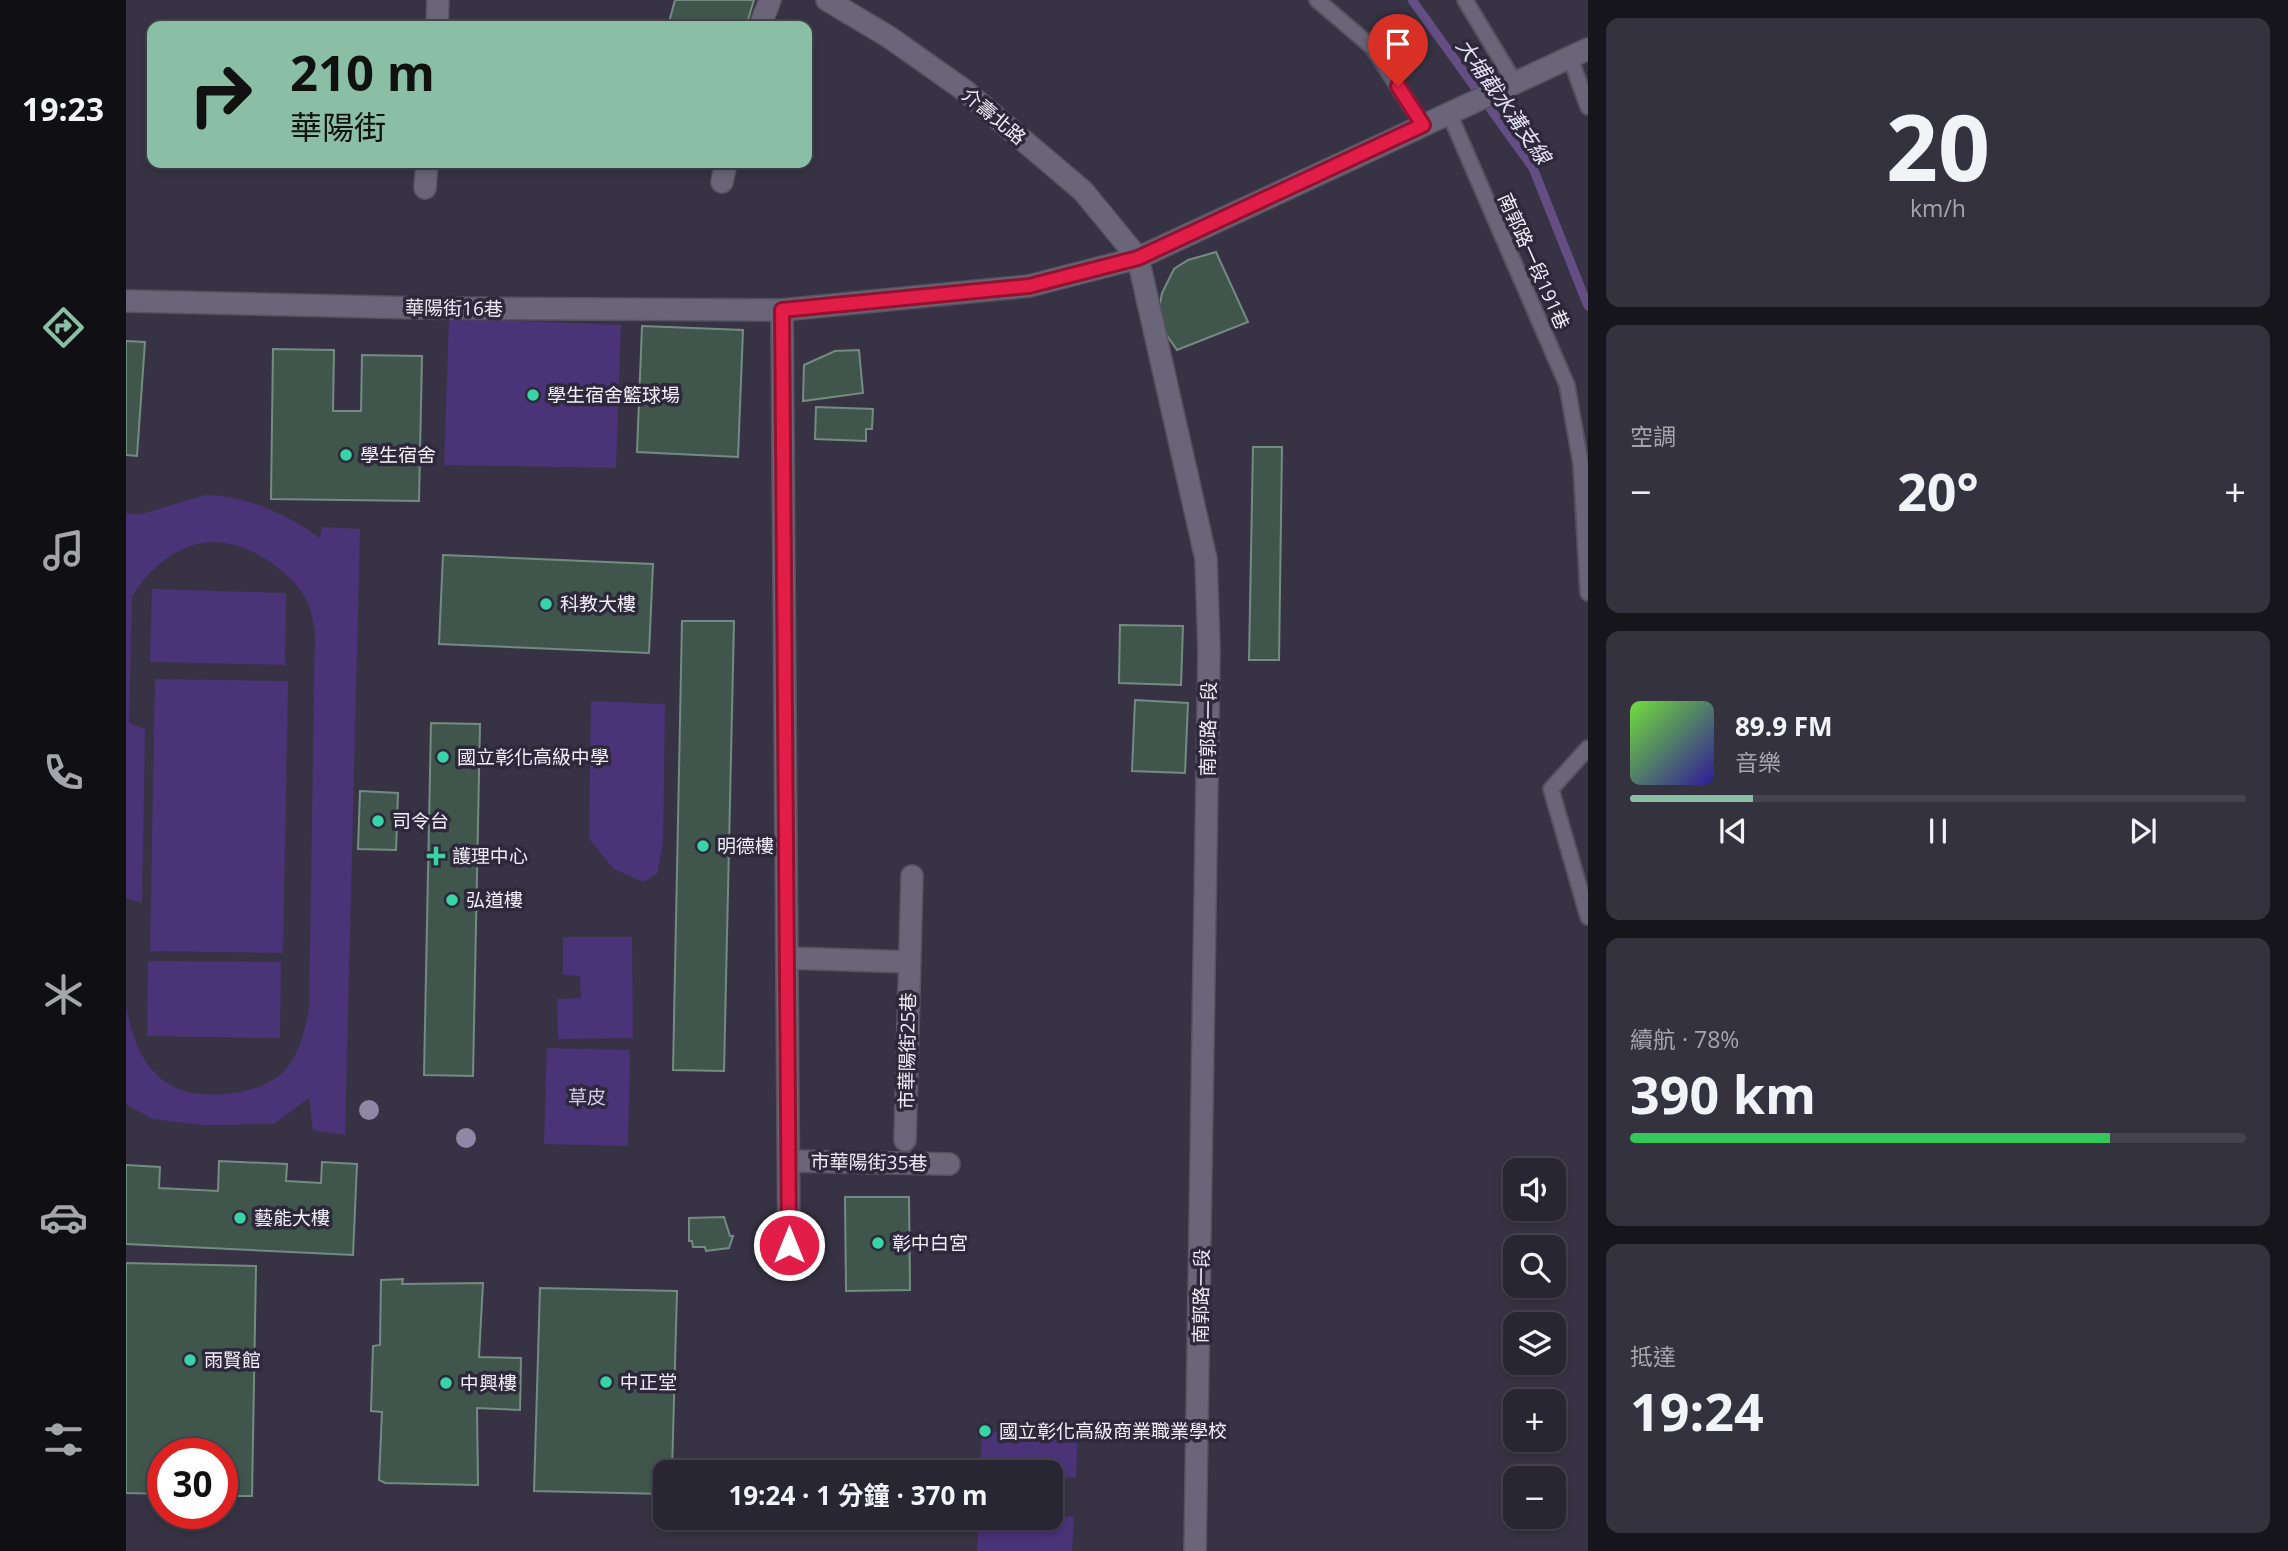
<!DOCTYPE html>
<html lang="zh-TW">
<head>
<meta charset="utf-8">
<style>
	:root { --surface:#292633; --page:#35323f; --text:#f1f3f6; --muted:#a5a5ac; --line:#45434e; --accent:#8abfa5 }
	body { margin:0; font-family:"Open Sans","Noto Sans TC",sans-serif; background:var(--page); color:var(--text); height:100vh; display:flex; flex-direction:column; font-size:26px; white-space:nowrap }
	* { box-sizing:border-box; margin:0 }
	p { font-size:23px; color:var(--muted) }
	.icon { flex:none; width:38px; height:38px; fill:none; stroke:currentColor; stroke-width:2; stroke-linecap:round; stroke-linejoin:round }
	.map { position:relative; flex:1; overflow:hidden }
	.sheet { display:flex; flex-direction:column; gap:18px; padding:18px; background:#17151c; width:700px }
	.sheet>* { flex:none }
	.guide { position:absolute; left:21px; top:21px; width:665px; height:147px; border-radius:14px; box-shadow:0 4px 10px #0003,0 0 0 2px var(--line); background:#8abfa5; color:#111; overflow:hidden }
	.tools { position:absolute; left:1377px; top:1158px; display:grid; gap:14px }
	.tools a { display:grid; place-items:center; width:63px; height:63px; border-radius:14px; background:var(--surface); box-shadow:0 4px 10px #0003,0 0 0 2px var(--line); font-size:35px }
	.speed { position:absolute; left:21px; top:1438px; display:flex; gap:14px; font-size:35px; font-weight:700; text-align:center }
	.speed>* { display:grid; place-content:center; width:91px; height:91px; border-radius:50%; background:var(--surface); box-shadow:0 4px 10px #0003,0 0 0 2px var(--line); line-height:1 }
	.speed .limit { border:10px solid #d22; background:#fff; color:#111 }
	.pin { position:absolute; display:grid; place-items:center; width:60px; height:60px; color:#fff; margin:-72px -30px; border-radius:50% 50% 50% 0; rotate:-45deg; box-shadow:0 0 7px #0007 }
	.pin .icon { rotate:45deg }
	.me { position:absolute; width:77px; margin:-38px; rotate:0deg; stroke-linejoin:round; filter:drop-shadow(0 0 5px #0008) }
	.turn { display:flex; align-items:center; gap:24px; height:147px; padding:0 28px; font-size:32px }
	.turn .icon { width:91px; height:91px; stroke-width:2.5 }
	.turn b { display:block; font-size:49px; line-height:60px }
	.big { font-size:52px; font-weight:700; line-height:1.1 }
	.sheet .tile { flex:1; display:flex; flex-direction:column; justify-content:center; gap:10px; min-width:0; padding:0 24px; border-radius:14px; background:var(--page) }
	.sheet .dial { align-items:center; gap:0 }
	.dial b { font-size:91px; line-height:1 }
	.song { display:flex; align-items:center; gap:21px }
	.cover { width:84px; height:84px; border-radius:10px; background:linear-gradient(135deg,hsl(100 70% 55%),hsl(250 70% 35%)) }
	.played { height:7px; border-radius:4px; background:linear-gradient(90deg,var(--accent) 20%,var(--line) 20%) }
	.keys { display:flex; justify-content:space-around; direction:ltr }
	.heat { display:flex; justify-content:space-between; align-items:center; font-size:38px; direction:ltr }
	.charge { height:10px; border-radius:5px; background:linear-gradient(90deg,#34c759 78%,var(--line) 0) }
	.trip { position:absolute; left:527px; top:1460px; width:410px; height:70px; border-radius:14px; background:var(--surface); box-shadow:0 4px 10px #0003,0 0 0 2px var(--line); font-weight:700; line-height:70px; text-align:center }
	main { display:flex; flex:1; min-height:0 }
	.tabs { display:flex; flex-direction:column; width:126px; justify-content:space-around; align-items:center; background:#100f14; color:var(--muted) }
	.tabs .icon { width:49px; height:49px }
	.tabs .current { color:var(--accent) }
	.tabs b { font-size:32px; color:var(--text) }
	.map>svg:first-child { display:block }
	.green { fill:#4a3377 }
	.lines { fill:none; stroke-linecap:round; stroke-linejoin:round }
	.stream { stroke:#654e83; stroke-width:9 }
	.building { fill:#40564d; stroke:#748b81; stroke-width:2 }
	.service-casing { stroke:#565260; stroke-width:18 }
	.minor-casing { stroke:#565260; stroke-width:24 }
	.service { stroke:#6a6578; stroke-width:14 }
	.minor { stroke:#6a6578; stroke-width:21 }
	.tree { fill:#8e87a5 }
	.route-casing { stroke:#92132f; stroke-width:18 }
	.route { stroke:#e11d48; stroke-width:12 }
	.poi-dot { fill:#39d4a5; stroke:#2d293a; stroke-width:2.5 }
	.labels { text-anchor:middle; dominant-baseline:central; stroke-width:7; stroke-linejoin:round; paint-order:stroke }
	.street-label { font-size:19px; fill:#f1eef9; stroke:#2d293a }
	.poi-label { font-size:19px; fill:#f1eef9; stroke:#2d293a; text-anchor:start }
	.park-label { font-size:19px; fill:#d6cbf5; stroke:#2d293a }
	.water-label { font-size:21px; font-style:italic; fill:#e5e1f6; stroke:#2d293a }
</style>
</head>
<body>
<main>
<nav class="tabs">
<b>19:23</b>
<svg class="icon current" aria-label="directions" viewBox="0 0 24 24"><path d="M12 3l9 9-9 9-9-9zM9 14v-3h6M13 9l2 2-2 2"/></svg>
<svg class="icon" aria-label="music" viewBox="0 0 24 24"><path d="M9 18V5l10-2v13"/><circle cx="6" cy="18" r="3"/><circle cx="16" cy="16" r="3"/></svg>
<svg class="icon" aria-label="phone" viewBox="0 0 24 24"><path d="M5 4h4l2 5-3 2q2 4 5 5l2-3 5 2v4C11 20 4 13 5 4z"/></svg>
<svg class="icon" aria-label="climate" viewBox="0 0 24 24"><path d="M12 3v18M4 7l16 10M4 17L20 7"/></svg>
<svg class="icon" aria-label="car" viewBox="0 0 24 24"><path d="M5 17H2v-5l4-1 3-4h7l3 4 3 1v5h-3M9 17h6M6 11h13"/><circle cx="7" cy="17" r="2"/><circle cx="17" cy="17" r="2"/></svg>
<svg class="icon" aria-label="filters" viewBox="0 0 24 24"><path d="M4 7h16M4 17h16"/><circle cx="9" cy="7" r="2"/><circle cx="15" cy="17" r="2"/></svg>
</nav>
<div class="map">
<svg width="1462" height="1551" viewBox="0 0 1462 1551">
	<rect width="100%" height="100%" fill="#373344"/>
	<path class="green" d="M323,318L495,325L490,468L318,465Z
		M80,495C121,496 161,514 194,538L196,527L234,529L219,1135L187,1130L183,1098L148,1124L76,1125L26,1119L0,1104V1006C11,1065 36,1100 100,1094C120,1092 139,1087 155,1074C173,1058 178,1032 183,1010L189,630C186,619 185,608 180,599C162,567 113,536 76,543C47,548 19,573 6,597L3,723L19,729L16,903L0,898V513L12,515Z
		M26,589L160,593L159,665L24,662Z
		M29,679L162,681L157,953L24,951Z
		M465,701L539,704L537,842L531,874L517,882L488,869L463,839Z
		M437,937H506L507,1038L432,1039L431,999L455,998L454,976L437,975Z
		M22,961L155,962L154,1038L21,1036Z
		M421,1048L504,1050L502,1146L418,1144Z
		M856,1431L952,1436L950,1478L924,1477V1472H854Z
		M924,1515L948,1517L946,1551H851L853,1517Z"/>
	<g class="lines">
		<path class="stream" d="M1286,0L1407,168L1462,306"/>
	</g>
	<path class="building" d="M549,0H628L620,26H542Z
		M1090,252L1122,322L1051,350L1035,327L1033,309L1036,293L1048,269L1062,260Z
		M516,326L617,330L612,457L511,452Z
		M0,341L19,342L11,456L0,455Z
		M147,349L208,350L207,411H235L236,355L296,356L293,501L145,499Z
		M733,350L737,393L677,401L678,365L709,351Z
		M690,407L747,409L746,429H740V441L689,439Z
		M1127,447H1156L1153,660H1123Z
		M317,555L527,564L523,653L313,644Z
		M556,621H608L598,1071L547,1070Z
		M994,625L1057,626L1055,685L993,683Z
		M1009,700L1062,703L1059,773L1006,771Z
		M305,723L354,724L347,1076L298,1075Z
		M234,791L272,793L270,850L232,849Z
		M93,1161L161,1164L160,1181L195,1183L196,1162L231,1164L227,1255L0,1244V1165L34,1167L33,1188L92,1191Z
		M719,1197H783L784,1290L720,1291Z
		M598,1217L604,1236H607L603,1248L580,1251L579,1247H567L566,1241H563V1218Z
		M0,1263L130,1266L126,1496H96V1454H37V1494L0,1493Z
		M277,1279L276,1284L357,1283L353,1357L395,1358L394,1410L351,1408L352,1485L259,1483L253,1480L256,1412L245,1411L247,1346L254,1345L255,1280Z
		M414,1288L551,1291L546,1472H539V1494L408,1491Z"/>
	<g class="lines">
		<g class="service-casing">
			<path id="service" d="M1191,0L1246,47L1297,125
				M1339,0L1389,83
				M1444,57L1462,107
				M1323,113L1441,385L1455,465L1462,593
				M1462,748L1425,789L1462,917"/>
		</g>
		<g class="minor-casing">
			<path id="minor" d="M701,0L763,37L838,90L957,191L1012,258L1080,559L1083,650L1069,1551
				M311,26L312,0
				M634,26L644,0
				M596,182L600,163
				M299,188L301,163
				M0,301L295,308L656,310
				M662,958L784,962
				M779,1140L786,876
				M664,1161L823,1164
				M663,1245L656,310L903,286L1012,258L1462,49"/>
		</g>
		<use href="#service" class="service"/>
		<use href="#minor" class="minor"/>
	</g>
	<g class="tree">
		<circle cx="243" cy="1110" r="10"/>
		<circle cx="340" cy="1138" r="10"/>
	</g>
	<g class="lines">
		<g class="route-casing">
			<path id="route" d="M663,1245L656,310L903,286L1012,258L1297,125L1272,86"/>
		</g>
		<use href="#route" class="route"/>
	</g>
	<g class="poi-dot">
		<circle cx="407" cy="395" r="7"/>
		<circle cx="220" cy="455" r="7"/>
		<circle cx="420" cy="604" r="7"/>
		<circle cx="317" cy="757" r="7"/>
		<circle cx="252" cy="821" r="7"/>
		<circle cx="577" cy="846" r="7"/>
		<path d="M306.5 845.5h7v7h7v7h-7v7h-7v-7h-7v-7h7z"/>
		<circle cx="326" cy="900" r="7"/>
		<circle cx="114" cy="1218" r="7"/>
		<circle cx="752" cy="1243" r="7"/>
		<circle cx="64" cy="1360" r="7"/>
		<circle cx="480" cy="1382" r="7"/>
		<circle cx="320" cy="1383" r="7"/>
		<circle cx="859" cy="1431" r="7"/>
	</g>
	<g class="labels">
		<g class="street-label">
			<text transform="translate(868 116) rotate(40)">介壽北路</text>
			<text transform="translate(1408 261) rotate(66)">南郭路一段191巷</text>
			<text transform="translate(328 308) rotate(1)">華陽街16巷</text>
			<text transform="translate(1082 729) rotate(-89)">南郭路一段</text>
			<text transform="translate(781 1051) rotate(-89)">市華陽街25巷</text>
			<text transform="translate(743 1162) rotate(1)">市華陽街35巷</text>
			<text transform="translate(1075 1296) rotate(-89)">南郭路一段</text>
		</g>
		<g class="poi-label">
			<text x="421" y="395">學生宿舍籃球場</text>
			<text x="234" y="455">學生宿舍</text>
			<text x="434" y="604">科教大樓</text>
			<text x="331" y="757">國立彰化高級中學</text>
			<text x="266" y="821">司令台</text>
			<text x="591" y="846">明德樓</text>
			<text x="326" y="856">護理中心</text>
			<text x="340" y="900">弘道樓</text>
			<text x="128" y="1218">藝能大樓</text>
			<text x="766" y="1243">彰中白宮</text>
			<text x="78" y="1360">雨賢館</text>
			<text x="494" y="1382">中正堂</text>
			<text x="334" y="1383">中興樓</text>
			<text x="873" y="1431">國立彰化高級商業職業學校</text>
		</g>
		<g class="park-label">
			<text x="461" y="1097">草皮</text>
		</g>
		<g class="water-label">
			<text transform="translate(1378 101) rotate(55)">大埔截水溝支線</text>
		</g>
	</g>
</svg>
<div class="tools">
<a><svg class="icon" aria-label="sound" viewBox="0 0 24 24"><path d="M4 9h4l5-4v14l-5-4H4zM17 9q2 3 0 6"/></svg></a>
<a><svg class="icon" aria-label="search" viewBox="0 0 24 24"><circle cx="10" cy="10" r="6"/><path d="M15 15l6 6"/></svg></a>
<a><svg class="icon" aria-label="layers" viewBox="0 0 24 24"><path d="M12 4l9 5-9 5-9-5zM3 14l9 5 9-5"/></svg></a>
<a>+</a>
<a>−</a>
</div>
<div class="speed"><div class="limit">30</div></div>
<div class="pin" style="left:1272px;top:86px;background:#d93025"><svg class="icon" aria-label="arrive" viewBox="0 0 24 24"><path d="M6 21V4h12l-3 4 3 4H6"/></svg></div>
<svg class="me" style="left:663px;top:1245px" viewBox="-20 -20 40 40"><circle r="17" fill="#e11d48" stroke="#fff" stroke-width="3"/><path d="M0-11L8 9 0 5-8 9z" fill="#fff"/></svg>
<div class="trip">19:24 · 1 分鐘 · 370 m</div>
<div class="guide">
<div class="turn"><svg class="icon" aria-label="right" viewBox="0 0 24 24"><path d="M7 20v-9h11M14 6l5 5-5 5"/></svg><div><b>210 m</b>華陽街</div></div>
</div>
</div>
<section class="sheet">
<div class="tile dial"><b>20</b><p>km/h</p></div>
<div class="tile"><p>空調</p>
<div class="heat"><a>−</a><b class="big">20°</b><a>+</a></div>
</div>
<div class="tile">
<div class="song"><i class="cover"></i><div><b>89.9 FM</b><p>音樂</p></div></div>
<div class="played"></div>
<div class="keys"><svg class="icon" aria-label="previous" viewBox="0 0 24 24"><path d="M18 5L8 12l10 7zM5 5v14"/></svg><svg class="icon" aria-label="pause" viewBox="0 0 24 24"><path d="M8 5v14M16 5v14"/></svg><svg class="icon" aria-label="next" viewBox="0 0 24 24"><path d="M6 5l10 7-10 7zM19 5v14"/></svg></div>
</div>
<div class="tile"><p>續航 · 78%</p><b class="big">390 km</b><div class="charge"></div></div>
<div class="tile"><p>抵達</p><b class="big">19:24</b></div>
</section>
</main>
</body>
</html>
